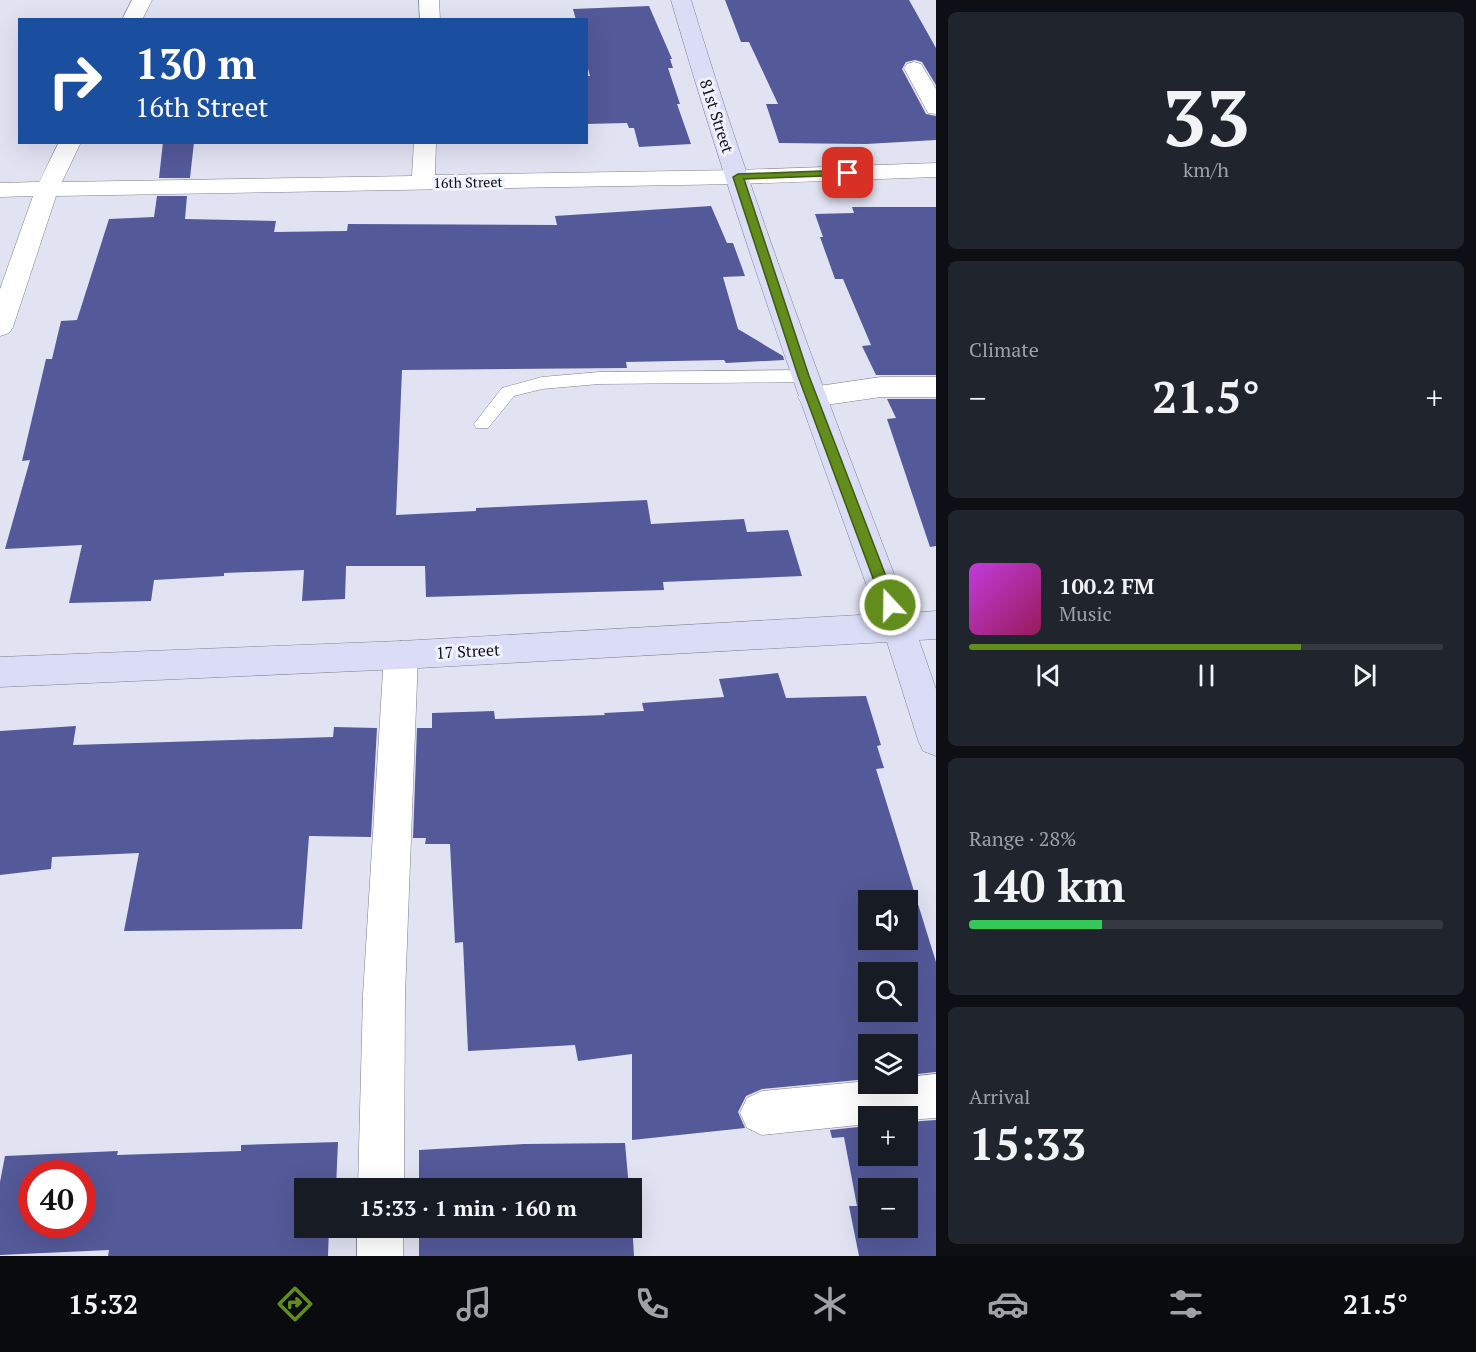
<!DOCTYPE html>
<html lang="en">
<head>
<meta charset="utf-8">
<style>
	:root { --surface:#171b24; --page:#20242c; --text:#f1f3f6; --muted:#9ea1a6; --line:#363941; --accent:#628c1b }
	body { margin:0; font-family:"PT Serif",serif; background:var(--page); color:var(--text); height:100vh; display:flex; flex-direction:column; font-size:22px; white-space:nowrap }
	* { box-sizing:border-box; margin:0 }
	p { font-size:20px; color:var(--muted) }
	.icon { flex:none; width:33px; height:33px; fill:none; stroke:currentColor; stroke-width:2; stroke-linecap:round; stroke-linejoin:round }
	.map { position:relative; flex:1; overflow:hidden }
	.sheet { display:flex; flex-direction:column; gap:12px; padding:12px; background:#0d0f14; width:540px }
	.sheet>* { flex:none }
	.top-card { position:absolute; left:18px; top:18px; width:570px; height:126px; border-radius:0px; box-shadow:0 6px 24px #0002; background:#1a4fa0; color:#fff; overflow:hidden }
	.fabs { position:absolute; left:858px; top:890px; display:grid; gap:12px }
	.fabs a { display:grid; place-items:center; width:60px; height:60px; border-radius:0px; background:var(--surface); box-shadow:0 6px 24px #0002; font-size:30px }
	.speed { position:absolute; left:18px; top:1160px; display:flex; gap:12px; font-size:30px; font-weight:700; text-align:center }
	.speed>* { display:grid; place-content:center; width:78px; height:78px; border-radius:50%; background:var(--surface); box-shadow:0 6px 24px #0002; line-height:1 }
	.speed .limit { border:9px solid #d22; background:#fff; color:#111 }
	.pin { position:absolute; display:grid; place-items:center; width:51px; height:51px; color:#fff; margin:-26px; border-radius:12px; box-shadow:0 3px 9px #0006 }
	.me { position:absolute; width:66px; margin:-33px; rotate:339deg; stroke-linejoin:round; filter:drop-shadow(0 0 4px #0008) }
	.turn { display:flex; align-items:center; gap:21px; height:126px; padding:0 18px; font-size:27px }
	.turn .icon { width:78px; height:78px; stroke-width:2.5 }
	.turn b { display:block; font-size:42px; line-height:51px }
	.big { font-size:45px; font-weight:800; line-height:1.1 }
	.sheet .tile { flex:1; display:flex; flex-direction:column; justify-content:center; gap:9px; min-width:0; padding:0 21px; border-radius:9px; background:var(--page) }
	.sheet .dial { align-items:center; gap:0 }
	.dial b { font-size:78px; line-height:1 }
	.song { display:flex; align-items:center; gap:18px }
	.cover { width:72px; height:72px; border-radius:9px; background:linear-gradient(135deg,hsl(290 70% 55%),hsl(330 70% 35%)) }
	.played { height:6px; border-radius:3px; background:linear-gradient(90deg,var(--accent) 70%,var(--line) 70%) }
	.keys { display:flex; justify-content:space-around; direction:ltr }
	.heat { display:flex; justify-content:space-between; align-items:center; font-size:33px; direction:ltr }
	.charge { height:9px; border-radius:4px; background:linear-gradient(90deg,#34c759 28%,var(--line) 0) }
	.trip { position:absolute; left:294px; top:1178px; width:348px; height:60px; border-radius:0px; background:var(--surface); box-shadow:0 6px 24px #0002; font-weight:800; line-height:60px; text-align:center }
	.tabs { display:flex; height:96px; justify-content:space-around; align-items:center; background:#090b0e; color:var(--muted) }
	.tabs .icon { width:42px; height:42px }
	.tabs .on { color:var(--accent) }
	.tabs b { font-size:27px; color:var(--text) }
	main { display:flex; flex:1; min-height:0 }
	.map>svg:first-child { display:block }
	.building { fill:#545999; fill-rule:evenodd }
	.lines { fill:none; stroke-linecap:round; stroke-linejoin:round }
	.lane-casing { stroke:#7d7f8e; stroke-width:1 }
	.street-casing { stroke:#7d7f8e; stroke-width:1 }
	.secondary-casing { stroke:#7d7f8e; stroke-width:1 }
	.lane { fill:#fff; fill-rule:evenodd }
	.street { fill:#fff; fill-rule:evenodd }
	.secondary { fill:#dbddf6; fill-rule:evenodd }
	.route { fill:#628c1b; stroke:#405b12; stroke-width:1.5 }
	.labels { text-anchor:middle; dominant-baseline:central; stroke-width:6; stroke-linejoin:round; paint-order:stroke }
	.far-street-label { font-size:14px; fill:#0f0f15; stroke:#eff1fe }
	.street-label { font-size:16px; fill:#0f0f15; stroke:#eff1fe }
</style>
</head>
<body>
<main>
<div class="map">
<svg width="936" height="1256" viewBox="0 0 936 1256">
	<rect width="100%" height="100%" fill="#e1e3f3"/>
	<path class="building" d="M725,0H909L936,48V85L922,62L915,60L906,62L902,69L926,114L936,116V140L866,144L779,143L766,104H778L749,42H741Z
		M649,6L672,59H670L673,68H668L680,104H677L691,144L639,147L634,128H629L627,123L586,124V76H590L586,61V20H576L573,9Z
		M163,142H194L190,178H159Z
		M157,196H187L185,219L276,221L274,232L347,231L348,224L557,225L555,216L711,206L727,243H733L745,276L723,277L738,329L783,356L784,360L726,363L724,360L626,362L627,368L402,370L396,515L476,511V508L647,500L651,524L744,519L747,532L788,530L802,576L663,582L664,590L426,597L425,566H346L345,599L302,601L304,570L224,573V576L154,580L151,601L69,603L82,545L5,549L30,460L22,461L46,359H52L61,321L77,320L109,219L154,217Z
		M852,207H936V375H876L862,346L871,345L843,279H835L820,237H823L815,214L854,213Z
		M887,399H936V546L930,547L887,419L896,418Z
		M778,673L786,698L866,696L881,745L877,746L884,768L876,769L936,962V1072L908,1075V1044H868V1079L762,1089L746,1096L738,1112L745,1128L632,1140V1054L578,1061L575,1045L468,1051L463,942L455,943L450,844H425L426,838H413L417,728H432V713L494,711L495,719L605,715L604,713L644,711L642,703L724,697L719,679ZM868,900H908V939H868ZM868,972H908V1011H868Z
		M76,726L73,745L333,737L334,727L377,728L371,837L309,836L302,929L124,931L139,853L52,857L51,869L0,875V731Z
		M936,1120V1256H859L849,1206H857L844,1137L832,1138L830,1130L868,1126V1155H908V1122ZM868,1188H908V1227H868Z
		M338,1142L336,1188H304V1227H329L328,1256H108L109,1250L0,1255V1182L5,1156L118,1151L117,1155L241,1151V1145ZM32,1173H82V1224H32Z
		M625,1143L629,1188H419V1150L524,1144Z
		M632,1221L634,1256H419V1227H632Z"/>
	<g class="lines">
		<g class="lane-casing">
			<path id="lane" d="M804,370L810,372L812,376L810,380L804,382L599,384L542,389L514,396L488,428H476L474,424L502,388L542,377L599,372Z"/>
		</g>
		<g class="street-casing">
			<path id="street" d="M132,0H152L142,20H122Z
				M419,0H439L440,20H420Z
				M914,62L921,64L936,89V114L928,113L904,68L907,64Z
				M59,142H81L62,182L412,176L414,142H436L435,175L738,170L936,163V177L738,184L56,196L13,327L9,333L0,336V289L33,196L0,197V183L39,182Z
				M881,377H936V397H881L812,407L802,404L798,397L802,390L812,387Z
				M401,641L413,645L418,655L405,995L404,1188H358L363,995L384,655L389,645Z
				M936,1074V1118L908,1120V1116H868V1124L762,1135L747,1128L740,1113L747,1098L762,1091L868,1081V1083H908V1077Z
				M357,1227H403V1256H357Z"/>
		</g>
		<g class="secondary-casing">
			<path id="secondary" d="M671,0H691C754,208 831,410 909,613L936,611V639L919,640L936,689V756L923,751L918,740L887,642L401,669L0,687V657L401,641L877,614C803,411 731,208 671,0Z"/>
		</g>
		<use href="#lane" class="lane"/>
		<use href="#street" class="street"/>
		<use href="#secondary" class="secondary"/>
	</g>
	<path class="route" d="M848,170L851,171V175L744,179L809,376L897,605L890,611L883,605L798,376L733,177L738,174Z"/>
	<g class="labels">
		<g class="far-street-label">
			<text transform="translate(468 182) rotate(-1)">16th Street</text>
		</g>
		<g class="street-label">
			<text transform="translate(717 116) rotate(72)">81st Street</text>
			<text transform="translate(468 651) rotate(-3)">17 Street</text>
		</g>
	</g>
</svg>
<div class="fabs">
<a><svg class="icon" aria-label="sound" viewBox="0 0 24 24"><path d="M4 9h4l5-4v14l-5-4H4zM17 9q2 3 0 6"/></svg></a>
<a><svg class="icon" aria-label="search" viewBox="0 0 24 24"><circle cx="10" cy="10" r="6"/><path d="M15 15l6 6"/></svg></a>
<a><svg class="icon" aria-label="layers" viewBox="0 0 24 24"><path d="M12 4l9 5-9 5-9-5zM3 14l9 5 9-5"/></svg></a>
<a>+</a>
<a>−</a>
</div>
<div class="speed"><div class="limit">40</div></div>
<div class="pin" style="left:848px;top:173px;background:#d93025"><svg class="icon" aria-label="arrive" viewBox="0 0 24 24"><path d="M6 21V4h12l-3 4 3 4H6"/></svg></div>
<svg class="me" style="left:890px;top:605px" viewBox="-20 -20 40 40"><circle r="17" fill="#628c1b" stroke="#fff" stroke-width="3"/><path d="M0-11L8 9 0 5-8 9z" fill="#fff"/></svg>
<div class="trip">15:33 · 1 min · 160 m</div>
<div class="top-card">
<div class="turn"><svg class="icon" aria-label="right" viewBox="0 0 24 24"><path d="M7 20v-9h11M14 6l5 5-5 5"/></svg><div><b>130 m</b>16th Street</div></div>
</div>
</div>
<section class="sheet">
<div class="tile dial"><b>33</b><p>km/h</p></div>
<div class="tile"><p>Climate</p>
<div class="heat"><a>−</a><b class="big">21.5°</b><a>+</a></div>
</div>
<div class="tile">
<div class="song"><i class="cover"></i><div><b>100.2 FM</b><p>Music</p></div></div>
<div class="played"></div>
<div class="keys"><svg class="icon" aria-label="previous" viewBox="0 0 24 24"><path d="M18 5L8 12l10 7zM5 5v14"/></svg><svg class="icon" aria-label="pause" viewBox="0 0 24 24"><path d="M8 5v14M16 5v14"/></svg><svg class="icon" aria-label="next" viewBox="0 0 24 24"><path d="M6 5l10 7-10 7zM19 5v14"/></svg></div>
</div>
<div class="tile"><p>Range · 28%</p><b class="big">140 km</b><div class="charge"></div></div>
<div class="tile"><p>Arrival</p><b class="big">15:33</b></div>
</section>
</main>
<nav class="tabs">
<b>15:32</b>
<svg class="icon on" aria-label="directions" viewBox="0 0 24 24"><path d="M12 3l9 9-9 9-9-9zM9 14v-3h6M13 9l2 2-2 2"/></svg>
<svg class="icon" aria-label="music" viewBox="0 0 24 24"><path d="M9 18V5l10-2v13"/><circle cx="6" cy="18" r="3"/><circle cx="16" cy="16" r="3"/></svg>
<svg class="icon" aria-label="phone" viewBox="0 0 24 24"><path d="M5 4h4l2 5-3 2q2 4 5 5l2-3 5 2v4C11 20 4 13 5 4z"/></svg>
<svg class="icon" aria-label="climate" viewBox="0 0 24 24"><path d="M12 3v18M4 7l16 10M4 17L20 7"/></svg>
<svg class="icon" aria-label="car" viewBox="0 0 24 24"><path d="M5 17H2v-5l4-1 3-4h7l3 4 3 1v5h-3M9 17h6M6 11h13"/><circle cx="7" cy="17" r="2"/><circle cx="17" cy="17" r="2"/></svg>
<svg class="icon" aria-label="filters" viewBox="0 0 24 24"><path d="M4 7h16M4 17h16"/><circle cx="9" cy="7" r="2"/><circle cx="15" cy="17" r="2"/></svg>
<b>21.5°</b>
</nav>
</body>
</html>
